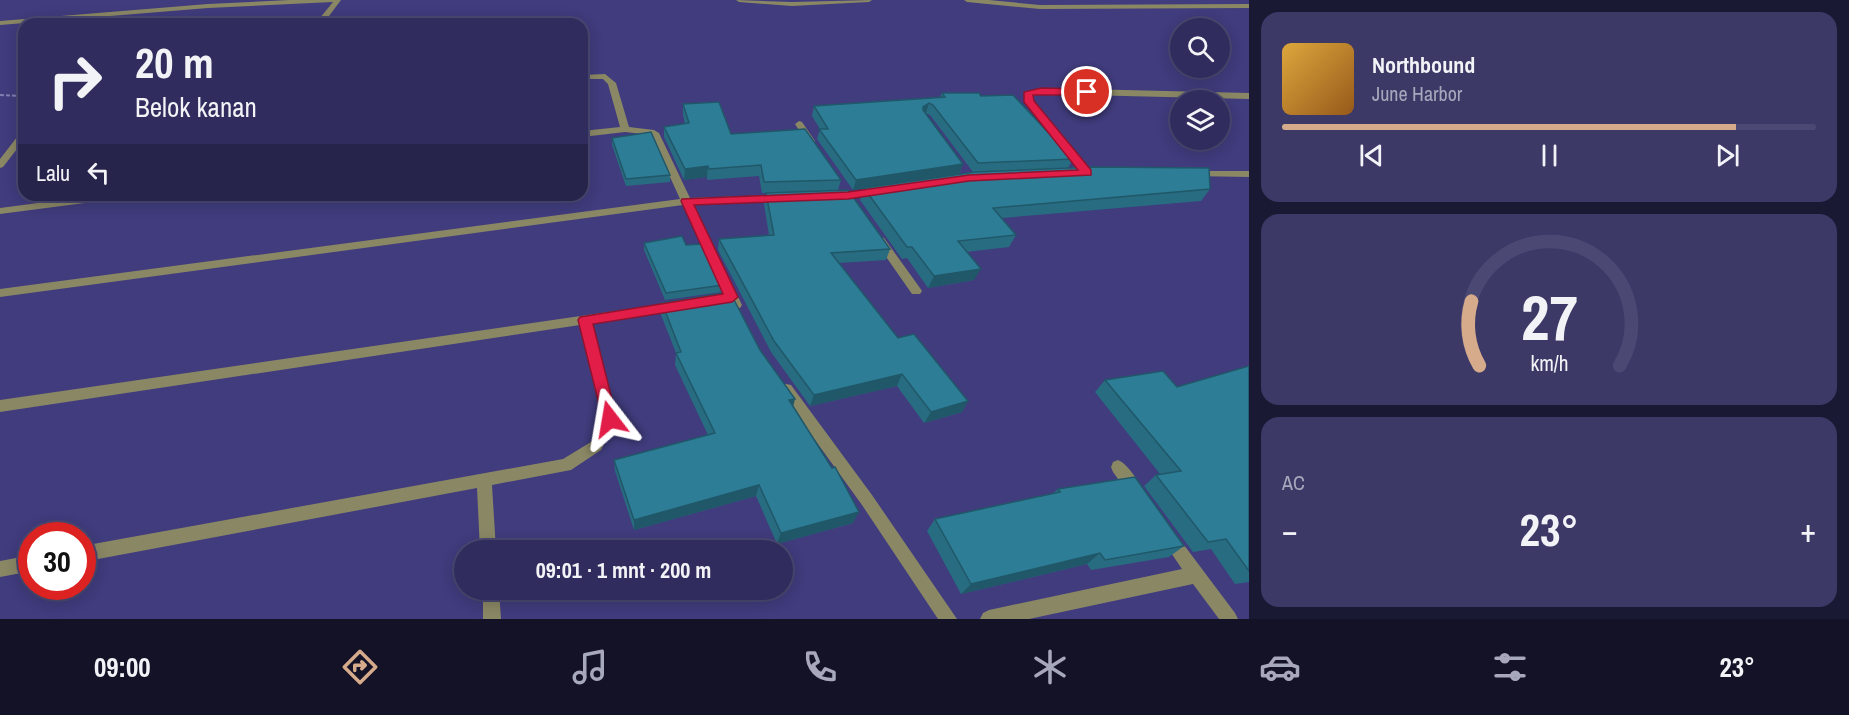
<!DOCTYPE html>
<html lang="id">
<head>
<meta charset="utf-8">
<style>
	:root { --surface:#302d5e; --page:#3c3967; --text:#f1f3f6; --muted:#a8a8bc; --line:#4b4973; --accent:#d6ab8b }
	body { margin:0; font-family:"Archivo Narrow",sans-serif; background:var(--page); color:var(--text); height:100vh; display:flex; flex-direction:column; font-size:22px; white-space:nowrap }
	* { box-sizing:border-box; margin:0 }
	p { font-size:20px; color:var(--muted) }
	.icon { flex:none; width:33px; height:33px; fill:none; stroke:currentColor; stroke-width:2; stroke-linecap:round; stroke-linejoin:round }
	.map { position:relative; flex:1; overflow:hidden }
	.details { display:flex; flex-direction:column; gap:12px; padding:12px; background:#1a1934; width:600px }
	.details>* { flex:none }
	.hud { position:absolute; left:18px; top:18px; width:570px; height:183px; border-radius:18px; box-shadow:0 3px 15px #0003,0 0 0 2px var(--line); background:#302d5e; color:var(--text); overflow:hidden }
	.buttons { position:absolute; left:1170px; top:18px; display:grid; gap:12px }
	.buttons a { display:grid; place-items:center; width:60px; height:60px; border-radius:50%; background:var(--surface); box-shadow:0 3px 15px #0003,0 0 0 2px var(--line); font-size:30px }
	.speed { position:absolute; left:18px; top:522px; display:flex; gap:12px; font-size:30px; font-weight:700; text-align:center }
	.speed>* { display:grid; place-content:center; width:78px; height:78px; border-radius:50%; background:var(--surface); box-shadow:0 3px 15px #0003,0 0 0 2px var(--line); line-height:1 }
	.speed .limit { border:9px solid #d22; background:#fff; color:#111 }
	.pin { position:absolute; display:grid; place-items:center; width:51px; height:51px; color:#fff; margin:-26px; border:3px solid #fff; border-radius:50%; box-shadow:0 2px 6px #0007 }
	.me { position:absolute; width:66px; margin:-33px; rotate:346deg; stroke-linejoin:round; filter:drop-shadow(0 0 4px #0008) }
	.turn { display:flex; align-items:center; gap:21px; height:126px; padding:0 18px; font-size:27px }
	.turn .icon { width:78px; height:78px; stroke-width:2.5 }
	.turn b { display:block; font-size:42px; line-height:51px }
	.then { display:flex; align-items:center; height:57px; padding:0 18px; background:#0003; gap:12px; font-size:22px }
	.big { font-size:45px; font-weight:700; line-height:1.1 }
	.details .widget { flex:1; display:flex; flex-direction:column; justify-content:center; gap:9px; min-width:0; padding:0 21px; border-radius:18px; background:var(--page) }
	.details .dial { align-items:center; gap:0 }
	.dial svg { height:156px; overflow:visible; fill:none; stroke:var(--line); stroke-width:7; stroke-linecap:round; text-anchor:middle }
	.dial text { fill:var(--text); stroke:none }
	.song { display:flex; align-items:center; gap:18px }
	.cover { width:72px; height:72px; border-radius:9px; background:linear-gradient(135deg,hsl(40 70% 55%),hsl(30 70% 35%)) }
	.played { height:6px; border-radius:3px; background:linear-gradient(90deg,var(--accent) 85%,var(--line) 85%) }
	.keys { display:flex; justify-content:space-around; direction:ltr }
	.heat { display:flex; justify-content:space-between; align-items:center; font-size:33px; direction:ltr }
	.trip { position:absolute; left:454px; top:540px; width:339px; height:60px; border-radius:30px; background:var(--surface); box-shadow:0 3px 15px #0003,0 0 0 2px var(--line); font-weight:700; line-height:60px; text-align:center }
	.dock { display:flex; height:96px; justify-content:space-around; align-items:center; background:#131226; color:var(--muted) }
	.dock .icon { width:42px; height:42px }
	.dock .selected { color:var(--accent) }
	.dock b { font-size:27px; color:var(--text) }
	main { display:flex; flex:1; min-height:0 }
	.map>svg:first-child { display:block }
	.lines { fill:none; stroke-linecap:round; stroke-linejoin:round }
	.path { stroke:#807faf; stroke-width:2; stroke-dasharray:4 2; stroke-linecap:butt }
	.minor { fill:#8a8765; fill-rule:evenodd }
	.wall { fill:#286c81; fill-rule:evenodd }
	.shaded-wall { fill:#205869 }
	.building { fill:#2e7d96; stroke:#205869; stroke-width:1.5 }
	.route { fill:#e11d48; stroke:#92132f; stroke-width:1.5 }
</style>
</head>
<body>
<main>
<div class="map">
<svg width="1249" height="619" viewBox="0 0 1249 619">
	<rect width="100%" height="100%" fill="#403c7d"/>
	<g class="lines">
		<path class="path" d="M0,95L24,96"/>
		<path class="minor" d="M289,0H341L323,24H315L333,2L208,8L0,25V21L208,4Z
			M736,0L792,2L872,0L869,2L792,6L739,2Z
			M964,0H989L1040,5L1249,4V8L1040,9L967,2Z
			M605,74L616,83L629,127L654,130L659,133L690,198L781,195L786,198L781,201L693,204L742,305L740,308H732L730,305L683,205L0,297V289L680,199L651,135L625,132L582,137V131L620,127L608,84L603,79H582V75Z
			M1041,88L1249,93V99L1041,94L1032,96L1033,102L1092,173L1087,176L1084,175L1025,102L1024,92Z
			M799,121L802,122L815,141L813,143L810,144L807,143L795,124Z
			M24,131V140L3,167L0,168V159L21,132Z
			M1193,171H1249V177L1190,176L1188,174Z
			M877,188L881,189V193L838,199L833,196L838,193Z
			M99,195H128L123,198L0,214V208Z
			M880,237L884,238L920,288L922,291L920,294H912L875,241Z
			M677,302L683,306L681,309L592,323L617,419L601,450L571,470L492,485L496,550H480L477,488L82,562V546L563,459L591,442L603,419L580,325L0,412V400Z
			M786,384L791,385L872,495L957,619H938L862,505L781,393L779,389L781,385Z
			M1118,460C1128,464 1139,482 1144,492L1141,497L1136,499L1131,497L1113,472L1111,467L1113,462Z
			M1169,530L1175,533L1235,613L1238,619H1219L1193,584L1029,619H980L983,613L989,610L1182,569L1161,538L1163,533Z
			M32,555V571L0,577V561Z
			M483,590H499L501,619H483Z"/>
	</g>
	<path class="wall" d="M942,93L981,96L1073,159L1068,168L1210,189L1201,201L1002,218L1016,235L1009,247L966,252L974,280L928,288L907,258L902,259L860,200L864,188L853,190L817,139L820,129L812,116L814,106L940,97ZM925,113L930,115L973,172L959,174L963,164Z
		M683,104L731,134L841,180L838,190L890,249L886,260L839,263L898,338L968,401L962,412L924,423L897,386L810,406L771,352L718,250L719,239L769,235L764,204L766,193H762L759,176L707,180V177L684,180L664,137V127L685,124L683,115Z
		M612,138L670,175V182L626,186L612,145Z
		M644,243L686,245L723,285L722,292L665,300L644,250Z
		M662,303L760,350L793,407L853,523L777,544L756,496L634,530L615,471L614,460L708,435L675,365L676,353L661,315Z
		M1249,366V582L1235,584L1211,549L1193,552L1144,486L1156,475L1160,474L1095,392L1105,380L1177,387Z
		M1058,489L1184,546L1169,557L1091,570L1087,564L961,594L927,531L935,519L1053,493Z"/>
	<path class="shaded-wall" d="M929,103L926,113L920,116L923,107Z
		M963,164L959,174L853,190L856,180Z
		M708,166L707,177L684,180L685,169Z
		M981,269L974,280L928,288L934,276Z
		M902,374L897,386L810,406L814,395Z
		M795,399L792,411L789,400Z
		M968,401L962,412L924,423L931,412Z
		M759,485L756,496L634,530V520Z
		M859,512L853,523L777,544L781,533Z
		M1100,553L1087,564L961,594L971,584Z"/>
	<path class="building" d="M942,93H979L981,96L1013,95L1073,159L978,163L933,105L929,103L923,107V110L963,164L856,180L819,129H828L814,106L945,97Z
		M719,102L731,134L805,129L841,180L764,182L761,165L709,169L708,166L685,169L664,127L689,123L683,104Z
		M651,132L670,175L626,179L612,138Z
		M1094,167L1209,168L1210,189L993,208L1016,235L958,241L981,269L934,276L912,247H907L864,188L975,172Z
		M848,190L890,249L831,253L898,338L914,334L968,401L931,412L902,374L814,395L774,341L719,239L774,235L766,193Z
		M682,236L686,245L703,244L723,285L666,293L644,243Z
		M730,292L760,350L795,399L789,400L832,468L835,467L859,512L781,533L759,485L634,520L614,460L715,433L676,353L681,352L662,303Z
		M1249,366V571L1226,539L1208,542L1156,475L1181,471L1105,380L1163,371L1177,387Z
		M1135,477L1184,546L1105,560L1100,553L971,584L935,519L1060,492L1058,489Z"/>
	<path class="route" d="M1041,88L1087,89L1092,92L1087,95H1033L1034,101L1091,170V175L969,181L848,199L694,205L738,297L732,302L593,324L617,419L615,424L610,426L604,424L578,320L580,317L723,294L681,201L682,199L848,192L969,175L1078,170L1024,102V92Z"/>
</svg>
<div class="buttons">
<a><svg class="icon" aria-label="search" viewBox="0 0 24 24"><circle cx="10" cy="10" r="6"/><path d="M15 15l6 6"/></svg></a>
<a><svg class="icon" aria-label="layers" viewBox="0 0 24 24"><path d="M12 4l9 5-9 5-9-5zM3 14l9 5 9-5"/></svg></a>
</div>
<div class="speed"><div class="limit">30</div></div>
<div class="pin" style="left:1087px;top:92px;background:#d93025"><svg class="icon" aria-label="arrive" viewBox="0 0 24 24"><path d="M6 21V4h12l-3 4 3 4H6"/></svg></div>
<svg class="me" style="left:610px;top:419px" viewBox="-20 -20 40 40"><path d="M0-17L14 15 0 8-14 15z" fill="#e11d48" stroke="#fff" stroke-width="4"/></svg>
<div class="trip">09:01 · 1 mnt · 200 m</div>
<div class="hud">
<div class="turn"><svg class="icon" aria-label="right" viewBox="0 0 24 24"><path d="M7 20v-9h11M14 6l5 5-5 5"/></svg><div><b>20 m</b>Belok kanan</div></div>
<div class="then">Lalu<svg class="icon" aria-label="left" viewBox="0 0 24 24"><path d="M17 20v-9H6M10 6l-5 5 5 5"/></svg></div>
</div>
</div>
<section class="details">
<div class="widget">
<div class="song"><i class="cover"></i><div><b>Northbound</b><p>June Harbor</p></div></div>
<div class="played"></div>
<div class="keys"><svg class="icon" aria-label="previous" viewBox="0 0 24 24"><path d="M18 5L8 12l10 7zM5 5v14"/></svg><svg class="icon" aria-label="pause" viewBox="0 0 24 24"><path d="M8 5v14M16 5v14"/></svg><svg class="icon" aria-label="next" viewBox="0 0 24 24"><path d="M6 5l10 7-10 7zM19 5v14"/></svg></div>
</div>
<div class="widget dial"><svg viewBox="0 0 100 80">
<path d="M14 69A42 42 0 1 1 86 69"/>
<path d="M14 69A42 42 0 0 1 10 36" stroke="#d6ab8b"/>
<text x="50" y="56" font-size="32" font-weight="700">27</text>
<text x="50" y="72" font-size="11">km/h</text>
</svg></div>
<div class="widget"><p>AC</p>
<div class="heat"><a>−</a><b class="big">23°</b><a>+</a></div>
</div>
</section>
</main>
<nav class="dock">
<b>09:00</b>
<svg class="icon selected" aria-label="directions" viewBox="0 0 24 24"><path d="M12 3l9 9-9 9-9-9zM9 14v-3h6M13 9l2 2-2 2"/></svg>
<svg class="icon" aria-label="music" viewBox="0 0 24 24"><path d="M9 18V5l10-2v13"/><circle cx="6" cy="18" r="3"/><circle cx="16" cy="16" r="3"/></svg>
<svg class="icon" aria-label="phone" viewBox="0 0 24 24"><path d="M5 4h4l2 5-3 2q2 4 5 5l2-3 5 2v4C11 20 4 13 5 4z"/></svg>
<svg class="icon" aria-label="climate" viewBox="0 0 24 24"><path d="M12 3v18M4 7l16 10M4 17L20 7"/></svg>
<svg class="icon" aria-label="car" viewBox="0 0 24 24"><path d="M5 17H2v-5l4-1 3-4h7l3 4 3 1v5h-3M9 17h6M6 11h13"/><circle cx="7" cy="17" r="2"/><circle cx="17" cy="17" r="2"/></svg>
<svg class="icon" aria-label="filters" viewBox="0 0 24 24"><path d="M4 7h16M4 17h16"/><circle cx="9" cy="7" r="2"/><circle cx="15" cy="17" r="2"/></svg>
<b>23°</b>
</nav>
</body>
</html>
